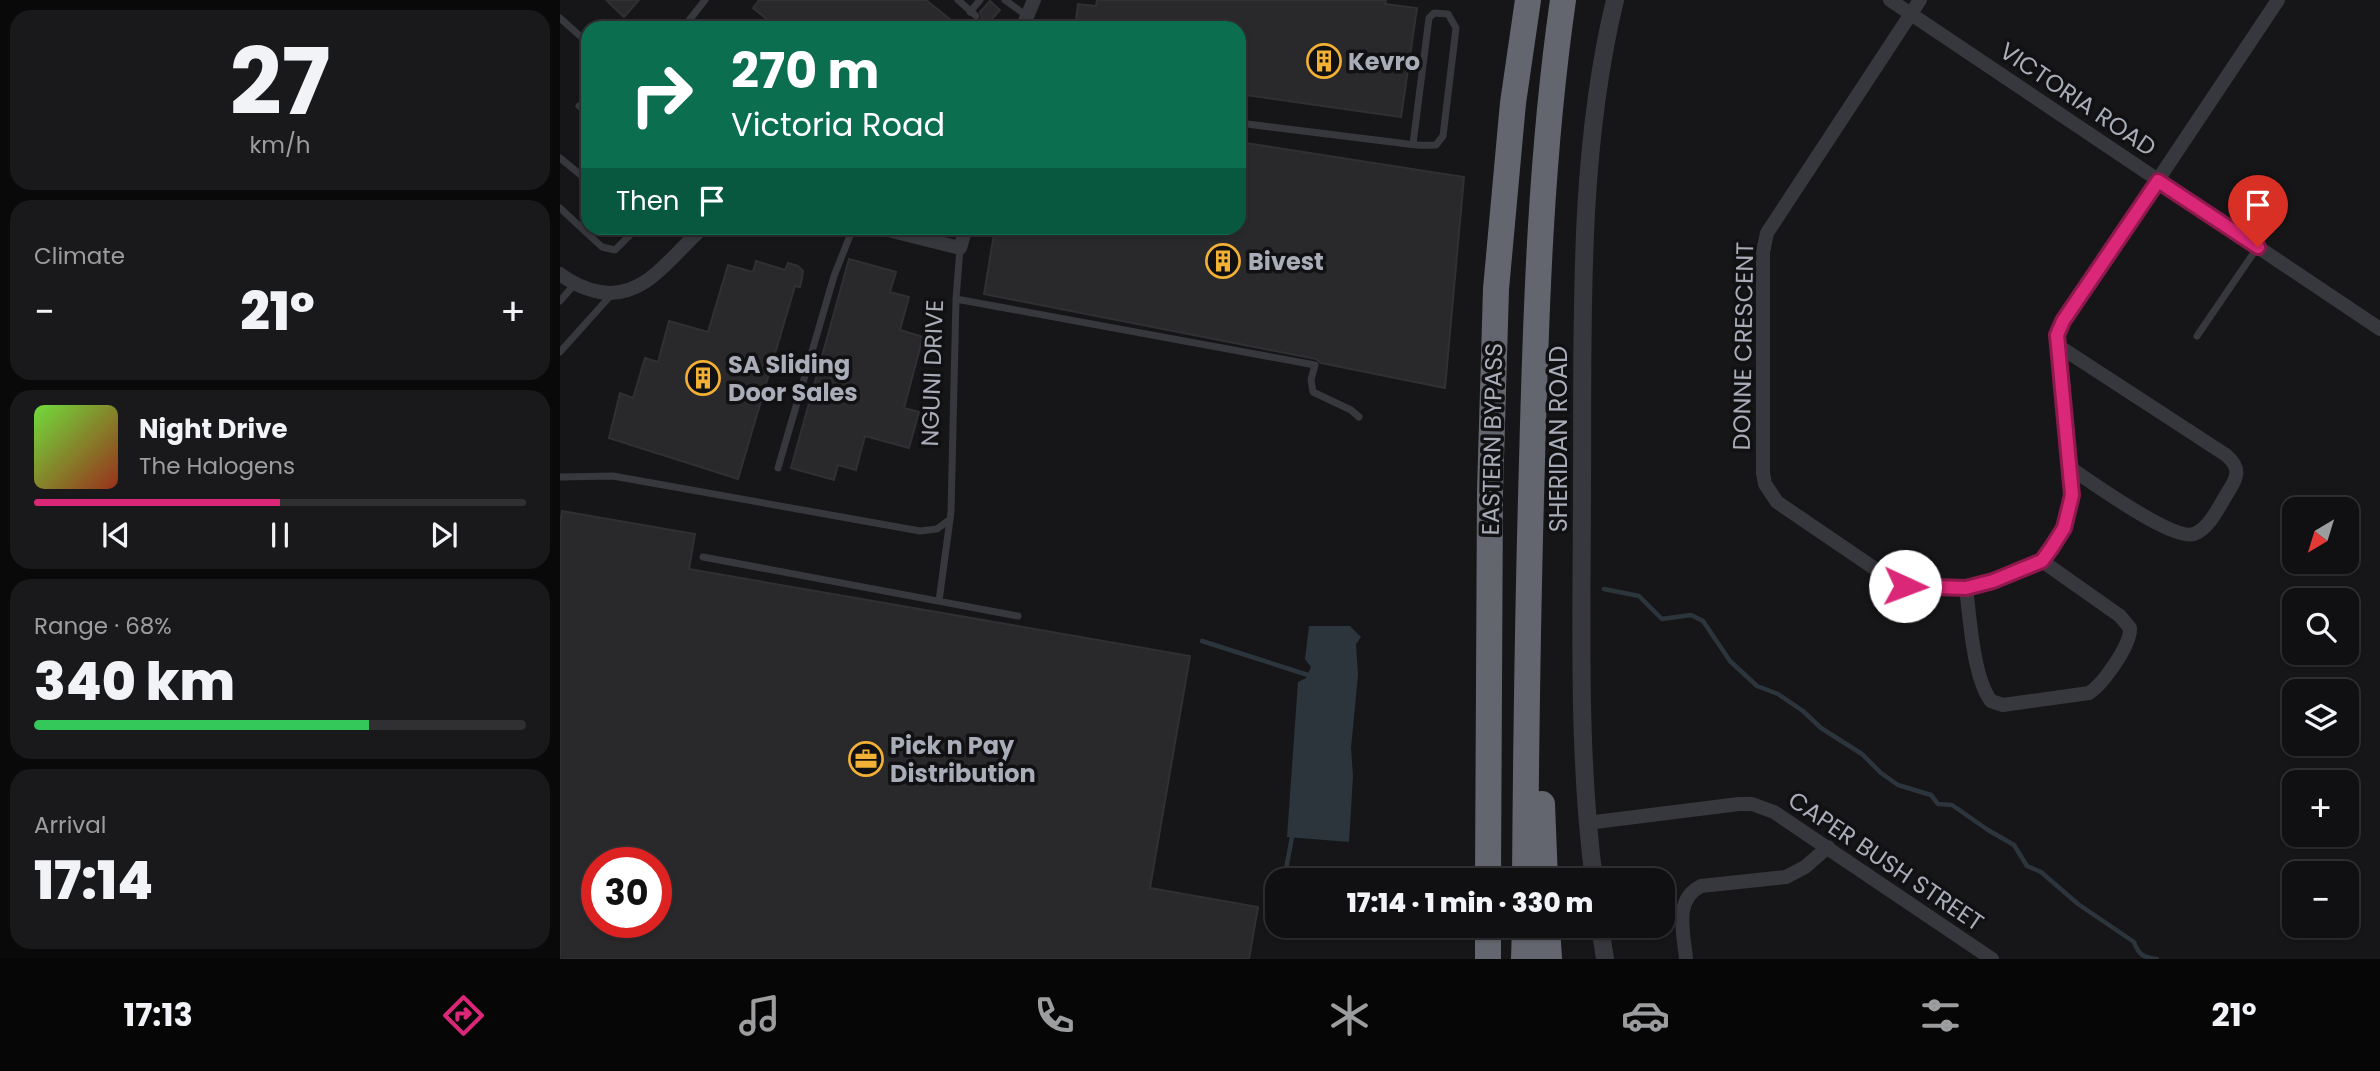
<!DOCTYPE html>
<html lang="en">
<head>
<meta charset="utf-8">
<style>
	:root { --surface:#101012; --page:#19191b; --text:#f1f3f6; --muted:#9c9d9f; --line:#303032; --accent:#db2777 }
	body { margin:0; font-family:Poppins,sans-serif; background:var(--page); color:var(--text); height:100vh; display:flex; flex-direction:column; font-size:26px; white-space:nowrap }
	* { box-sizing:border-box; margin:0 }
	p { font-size:23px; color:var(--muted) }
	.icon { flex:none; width:38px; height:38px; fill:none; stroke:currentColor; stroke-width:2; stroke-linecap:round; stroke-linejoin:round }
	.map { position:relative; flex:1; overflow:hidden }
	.details { display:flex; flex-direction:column; gap:10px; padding:10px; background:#09090a; width:560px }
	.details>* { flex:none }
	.hud { position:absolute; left:21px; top:21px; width:665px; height:214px; border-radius:21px; box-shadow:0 2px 5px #0004,0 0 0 2px var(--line); background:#0b6e4f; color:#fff; overflow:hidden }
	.needle { width:46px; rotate:218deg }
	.fabs { position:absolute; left:1722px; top:497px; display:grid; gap:14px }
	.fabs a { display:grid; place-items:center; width:77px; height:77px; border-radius:14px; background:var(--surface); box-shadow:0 2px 5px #0004,0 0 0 2px var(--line); font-size:35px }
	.speed { position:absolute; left:21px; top:847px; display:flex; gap:14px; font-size:35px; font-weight:700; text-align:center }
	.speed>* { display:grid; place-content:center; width:91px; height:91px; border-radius:50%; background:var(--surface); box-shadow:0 2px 5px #0004,0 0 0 2px var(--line); line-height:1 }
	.speed .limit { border:10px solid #d22; background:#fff; color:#111 }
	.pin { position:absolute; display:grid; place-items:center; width:60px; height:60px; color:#fff; margin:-72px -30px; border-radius:50% 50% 50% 0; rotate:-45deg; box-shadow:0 0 7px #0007 }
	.pin .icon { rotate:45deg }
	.me { position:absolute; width:77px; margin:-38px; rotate:92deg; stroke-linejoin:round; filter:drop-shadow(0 0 5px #0008) }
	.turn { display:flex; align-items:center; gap:24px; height:147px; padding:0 35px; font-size:32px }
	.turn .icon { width:91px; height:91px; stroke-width:2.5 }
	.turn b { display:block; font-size:49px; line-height:60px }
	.then { display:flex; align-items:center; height:66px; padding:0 35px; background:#0003; gap:14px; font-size:26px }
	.big { font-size:52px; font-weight:800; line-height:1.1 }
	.details .tile { flex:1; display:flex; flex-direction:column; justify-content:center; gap:10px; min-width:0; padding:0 24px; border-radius:21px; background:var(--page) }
	.details .dial { align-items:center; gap:0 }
	.dial b { font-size:91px; line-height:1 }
	.song { display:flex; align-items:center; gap:21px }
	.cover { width:84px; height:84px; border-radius:10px; background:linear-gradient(135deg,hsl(100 70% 55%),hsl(10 70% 35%)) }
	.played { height:7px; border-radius:4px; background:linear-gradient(90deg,var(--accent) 50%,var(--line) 50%) }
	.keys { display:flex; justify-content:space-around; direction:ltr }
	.heat { display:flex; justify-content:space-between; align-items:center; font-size:38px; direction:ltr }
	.charge { height:10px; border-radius:5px; background:linear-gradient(90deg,#34c759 68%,var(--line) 0) }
	.trip { position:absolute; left:705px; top:868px; width:410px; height:70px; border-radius:21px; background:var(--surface); box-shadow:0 2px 5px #0004,0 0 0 2px var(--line); font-weight:800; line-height:70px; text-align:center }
	.tabs { display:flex; height:112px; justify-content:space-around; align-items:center; background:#060607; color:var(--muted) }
	.tabs .icon { width:49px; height:49px }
	.tabs .active { color:var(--accent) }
	.tabs b { font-size:32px; color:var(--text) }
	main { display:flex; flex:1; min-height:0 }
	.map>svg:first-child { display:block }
	.water { fill:#2c353c }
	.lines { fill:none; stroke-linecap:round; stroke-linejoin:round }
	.stream { stroke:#2c353c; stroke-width:4.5 }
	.building { fill:#29292c; stroke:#303034; stroke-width:2; fill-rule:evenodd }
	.service { stroke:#37383d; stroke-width:7 }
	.minor { stroke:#37383d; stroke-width:14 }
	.tertiary { stroke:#37383d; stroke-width:18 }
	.motorway { stroke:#63666e; stroke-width:26 }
	.route-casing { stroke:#8e194d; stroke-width:18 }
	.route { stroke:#db2777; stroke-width:12 }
	.labels { text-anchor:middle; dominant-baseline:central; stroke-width:7; stroke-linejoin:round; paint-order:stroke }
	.poi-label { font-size:24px; font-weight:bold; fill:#a8adb8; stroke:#111113; text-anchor:start }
	.street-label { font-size:24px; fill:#a8adb8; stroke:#111113 }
</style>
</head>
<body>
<main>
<section class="details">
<div class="tile dial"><b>27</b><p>km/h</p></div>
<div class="tile"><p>Climate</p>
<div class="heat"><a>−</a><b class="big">21°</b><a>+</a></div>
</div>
<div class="tile">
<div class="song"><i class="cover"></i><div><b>Night Drive</b><p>The Halogens</p></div></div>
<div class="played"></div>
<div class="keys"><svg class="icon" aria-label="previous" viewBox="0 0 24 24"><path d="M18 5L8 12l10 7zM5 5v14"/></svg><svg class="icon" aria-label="pause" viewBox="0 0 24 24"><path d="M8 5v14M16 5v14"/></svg><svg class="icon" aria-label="next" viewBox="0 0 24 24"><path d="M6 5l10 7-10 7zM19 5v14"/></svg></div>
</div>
<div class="tile"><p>Range · 68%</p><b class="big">340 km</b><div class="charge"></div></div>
<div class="tile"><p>Arrival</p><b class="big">17:14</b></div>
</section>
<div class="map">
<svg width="1820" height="959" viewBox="0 0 1820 959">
	<rect width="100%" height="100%" fill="#161618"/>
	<path class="water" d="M749,626H790L801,637L796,644L798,675L791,748L793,776L789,842L727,837L738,682L746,678L751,667L745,659Z"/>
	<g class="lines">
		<path class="stream" d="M1044,589L1079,596L1102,619L1131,615L1143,621L1170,661L1197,686L1218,694L1243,711L1261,728L1302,754L1321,773L1338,785L1371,795L1378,804L1392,805L1428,830L1454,845L1467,866L1481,872L1518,904L1574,942C1578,954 1584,958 1597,959
			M642,641L748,675
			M724,880L732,837
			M716,917L718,912"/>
	</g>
	<path class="building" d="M46,0H79L64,17Z
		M199,0H366L401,28H218L193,8Z
		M537,0H826L825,4L857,8L841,117L679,94V28H515L518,4L536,6Z
		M430,1L440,10L430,21H423L420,28H406L412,21H420L422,17L420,12Z
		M679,142L904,177L885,388L761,363L756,359L424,294L435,228H679Z
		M289,259L336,272L330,292L349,297L340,330L363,337L344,408L359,412L349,448L305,436L296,470L278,465L274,480L231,468Z
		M196,261L225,270L228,263L238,266L243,271L242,278L240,287L235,286L178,479L49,438L60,393L73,398L85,358L98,362L109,321L148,332L168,265L193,272Z
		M2,511L135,534L129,569L630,656L590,888L698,907L689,959H0V525ZM37,863H96V922H37Z"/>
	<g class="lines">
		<path class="service" d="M398,0L416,16
			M445,0L467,16
			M410,12L420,0
			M0,18L28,43
			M426,26L429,28
			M123,28L145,0
			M19,106L28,114
			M679,123L848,144C858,145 867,146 876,145L883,136L896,28L888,14L874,13L869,18L853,144
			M0,158L28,181
			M0,208L42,247L55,250L77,228
			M21,226L28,218
			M396,299L755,365L751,380L753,392L791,410L799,417
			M0,301L14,285
			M1637,336L1697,248
			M0,352L52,294
			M218,468L274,276L293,228
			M0,477L53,476L360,531L377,529L389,520
			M143,557L458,616
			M379,601L391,512L396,299L400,248"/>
		<path class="minor" d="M1330,0L1820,329
			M1360,0L1207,233L1203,252V473L1205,484L1217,502L1336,583L1345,586L1406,588L1433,581L1482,561L1492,547L1504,528L1512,495L1497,345L1499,328L1718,0
			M462,28L474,0
			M320,228L400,248L406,228
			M0,274C13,284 24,289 40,292C86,300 112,254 143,228
			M1497,345L1666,455C1681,468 1678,477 1668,492C1659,506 1650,528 1634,534C1612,541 1532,482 1510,468
			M1406,588C1410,618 1413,677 1431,701L1443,705L1529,693C1543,684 1571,645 1570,628L1560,616L1482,561
			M1027,823L1179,804H1192L1214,812L1432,959
			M1126,959C1124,933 1113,900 1141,886L1226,877L1245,867L1268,847"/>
		<path class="tertiary" d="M1034,880C1017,750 1022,616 1022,484C1023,324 1017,157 1055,0
			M1040,926L1045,959"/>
		<path class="motorway" d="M982,804L985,880
			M928,880L930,492L936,289L953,103L968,0
			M965,880C966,740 968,601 972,461C976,307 981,153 1003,0
			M928,926V959
			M987,926L989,959
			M964,959L965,926"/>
	</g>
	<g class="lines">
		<g class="route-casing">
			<path id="route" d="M1345,586L1406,588L1433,581L1482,561L1492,547L1504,528L1512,495L1497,335L1503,321L1598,181L1698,247"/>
		</g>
		<use href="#route" class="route"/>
	</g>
	<defs>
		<g id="building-ring" transform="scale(1.75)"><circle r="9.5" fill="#111113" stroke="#f2b134" stroke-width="1.5"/><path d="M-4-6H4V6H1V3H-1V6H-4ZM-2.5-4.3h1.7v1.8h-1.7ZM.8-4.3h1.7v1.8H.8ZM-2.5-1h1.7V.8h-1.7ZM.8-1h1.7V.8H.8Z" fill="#f2b134"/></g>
		<g id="office-ring" transform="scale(1.75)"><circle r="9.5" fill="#111113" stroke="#f2b134" stroke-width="1.5"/><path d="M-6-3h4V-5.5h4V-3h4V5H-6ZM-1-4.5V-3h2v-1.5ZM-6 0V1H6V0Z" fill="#f2b134"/></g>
	</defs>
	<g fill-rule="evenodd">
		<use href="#building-ring" x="764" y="61"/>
		<use href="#building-ring" x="663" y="261"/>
		<use href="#building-ring" x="143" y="378"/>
		<use href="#office-ring" x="306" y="759"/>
	</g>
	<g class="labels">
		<g class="poi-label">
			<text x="788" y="61">Kevro</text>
			<text x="688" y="261">Bivest</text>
			<text x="168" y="364">SA Sliding<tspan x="168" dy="28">Door Sales</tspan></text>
			<text x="330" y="745">Pick n Pay<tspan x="330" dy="28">Distribution</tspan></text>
		</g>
		<g class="street-label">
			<text transform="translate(1518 99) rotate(34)">VICTORIA ROAD</text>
			<text transform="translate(1183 346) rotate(-89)">DONNE CRESCENT</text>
			<text transform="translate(372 373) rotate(-88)">NGUNI DRIVE</text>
			<text transform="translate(932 439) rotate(-89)">EASTERN BYPASS</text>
			<text transform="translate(998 439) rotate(-90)">SHERIDAN ROAD</text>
			<text transform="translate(1326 861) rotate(34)">CAPER BUSH STREET</text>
		</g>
	</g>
</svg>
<div class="fabs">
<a><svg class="needle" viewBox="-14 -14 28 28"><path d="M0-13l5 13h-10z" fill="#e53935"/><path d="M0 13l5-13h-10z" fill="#9c9d9f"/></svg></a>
<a><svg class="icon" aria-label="search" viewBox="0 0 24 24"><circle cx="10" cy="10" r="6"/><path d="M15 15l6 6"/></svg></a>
<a><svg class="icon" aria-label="layers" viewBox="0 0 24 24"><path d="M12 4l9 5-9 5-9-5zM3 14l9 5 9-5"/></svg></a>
<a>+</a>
<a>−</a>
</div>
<div class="speed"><div class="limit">30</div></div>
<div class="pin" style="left:1698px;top:247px;background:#d93025"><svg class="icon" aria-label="arrive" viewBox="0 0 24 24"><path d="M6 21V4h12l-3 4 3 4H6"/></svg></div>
<svg class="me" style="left:1345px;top:586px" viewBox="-20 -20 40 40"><circle r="19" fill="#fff"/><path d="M0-13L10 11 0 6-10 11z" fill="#db2777"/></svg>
<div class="trip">17:14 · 1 min · 330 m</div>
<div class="hud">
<div class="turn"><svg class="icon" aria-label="right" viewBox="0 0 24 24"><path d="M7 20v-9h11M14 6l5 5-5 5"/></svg><div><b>270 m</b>Victoria Road</div></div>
<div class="then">Then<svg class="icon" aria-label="arrive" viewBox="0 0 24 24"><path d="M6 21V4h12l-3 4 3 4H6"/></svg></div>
</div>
</div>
</main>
<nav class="tabs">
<b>17:13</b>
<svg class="icon active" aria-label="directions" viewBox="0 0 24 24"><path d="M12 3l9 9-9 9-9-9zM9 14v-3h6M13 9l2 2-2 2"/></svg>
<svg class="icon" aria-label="music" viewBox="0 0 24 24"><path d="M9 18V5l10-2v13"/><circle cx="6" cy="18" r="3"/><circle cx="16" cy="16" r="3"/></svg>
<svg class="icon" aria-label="phone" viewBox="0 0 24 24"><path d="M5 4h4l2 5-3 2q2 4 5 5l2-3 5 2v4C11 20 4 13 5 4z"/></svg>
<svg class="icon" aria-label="climate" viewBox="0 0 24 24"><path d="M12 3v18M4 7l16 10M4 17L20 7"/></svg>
<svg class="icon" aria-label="car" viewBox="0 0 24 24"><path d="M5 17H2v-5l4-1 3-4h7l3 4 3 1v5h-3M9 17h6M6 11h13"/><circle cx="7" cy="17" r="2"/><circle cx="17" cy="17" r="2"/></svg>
<svg class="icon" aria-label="filters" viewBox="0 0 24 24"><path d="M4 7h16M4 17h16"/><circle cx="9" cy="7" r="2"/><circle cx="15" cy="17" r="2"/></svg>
<b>21°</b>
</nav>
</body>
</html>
